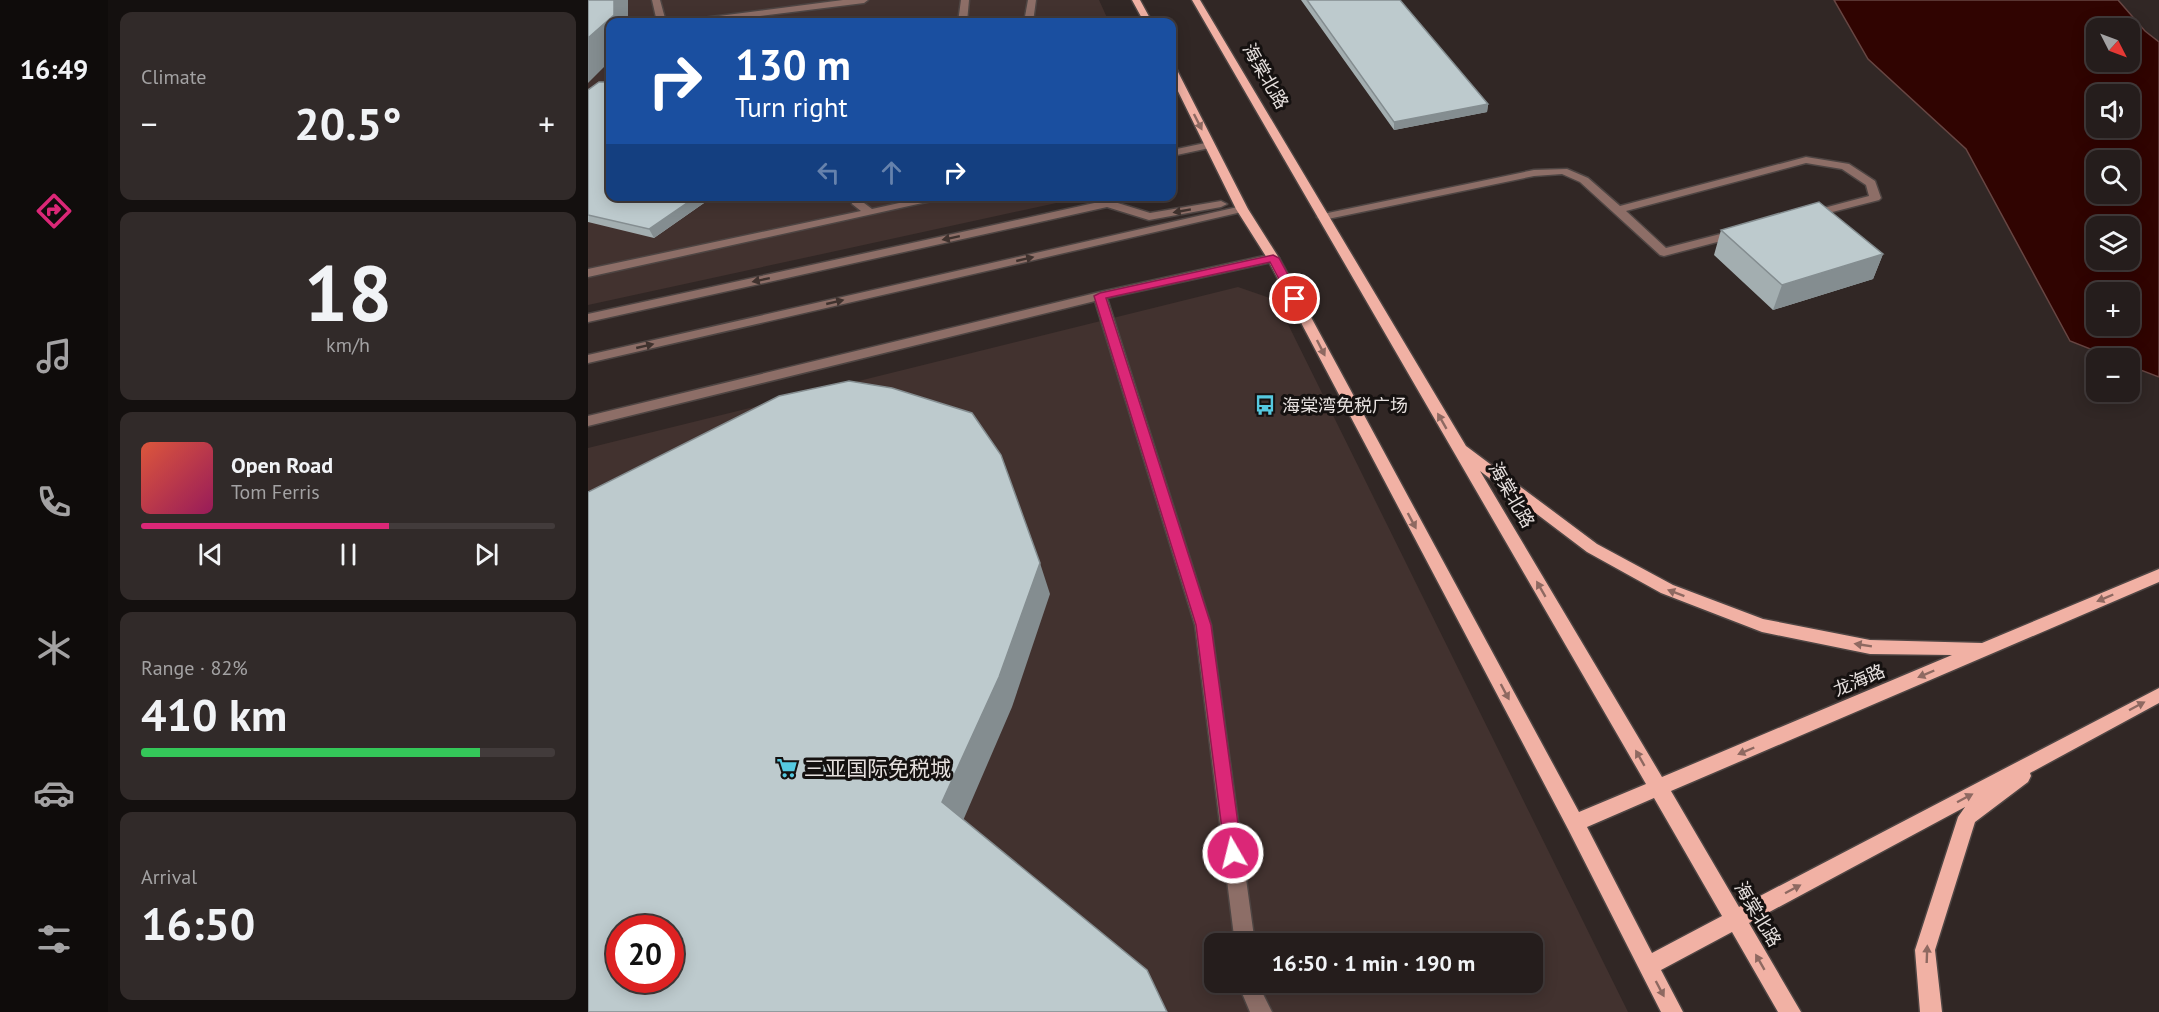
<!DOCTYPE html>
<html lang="en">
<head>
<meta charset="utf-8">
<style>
	:root { --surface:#251d1c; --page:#312a29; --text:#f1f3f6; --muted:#a3a2a3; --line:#423b3b; --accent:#db2777 }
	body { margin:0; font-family:"PT Sans","Noto Sans SC",sans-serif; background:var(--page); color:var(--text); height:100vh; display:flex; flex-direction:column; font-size:22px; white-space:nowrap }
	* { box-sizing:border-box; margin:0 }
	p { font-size:20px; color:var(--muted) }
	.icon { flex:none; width:33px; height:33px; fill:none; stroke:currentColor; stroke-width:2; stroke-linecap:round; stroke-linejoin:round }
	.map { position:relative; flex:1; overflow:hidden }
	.panel { display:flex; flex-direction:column; gap:12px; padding:12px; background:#14100f; width:480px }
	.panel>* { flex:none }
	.top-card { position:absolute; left:18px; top:18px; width:570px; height:183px; border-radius:12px; box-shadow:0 3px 15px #0003,0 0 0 2px var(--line); background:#1a4fa0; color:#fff; overflow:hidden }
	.needle { width:39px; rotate:132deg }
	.fabs { position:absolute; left:1498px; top:18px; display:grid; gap:12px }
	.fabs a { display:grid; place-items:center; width:54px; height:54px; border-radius:12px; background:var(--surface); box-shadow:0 3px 15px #0003,0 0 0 2px var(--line); font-size:30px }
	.speed { position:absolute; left:18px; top:915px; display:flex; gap:12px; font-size:30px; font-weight:700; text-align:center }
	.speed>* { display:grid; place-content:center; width:78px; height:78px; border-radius:50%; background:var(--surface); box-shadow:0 3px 15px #0003,0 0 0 2px var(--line); line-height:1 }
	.speed .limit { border:9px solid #d22; background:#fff; color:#111 }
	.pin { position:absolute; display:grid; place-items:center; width:51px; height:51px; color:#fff; margin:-26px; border:3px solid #fff; border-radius:50%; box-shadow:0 2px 6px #0007 }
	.me { position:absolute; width:66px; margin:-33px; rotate:352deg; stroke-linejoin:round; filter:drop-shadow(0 0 4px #0008) }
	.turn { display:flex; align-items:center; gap:21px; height:126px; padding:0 30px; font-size:27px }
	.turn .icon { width:78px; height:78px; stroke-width:2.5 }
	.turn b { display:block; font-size:42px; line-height:51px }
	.lanes { display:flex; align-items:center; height:57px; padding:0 30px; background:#0003; justify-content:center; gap:30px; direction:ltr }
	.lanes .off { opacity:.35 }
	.big { font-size:45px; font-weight:800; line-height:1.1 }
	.panel .widget { flex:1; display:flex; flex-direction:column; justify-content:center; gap:9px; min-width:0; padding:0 21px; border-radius:12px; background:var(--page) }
	.panel .dial { align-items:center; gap:0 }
	.dial b { font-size:78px; line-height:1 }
	.song { display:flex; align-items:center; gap:18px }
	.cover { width:72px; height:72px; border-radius:9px; background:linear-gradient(135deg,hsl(10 70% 55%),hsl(330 70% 35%)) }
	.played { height:6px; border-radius:3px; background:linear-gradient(90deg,var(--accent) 60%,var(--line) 60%) }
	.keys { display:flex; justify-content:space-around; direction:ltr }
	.heat { display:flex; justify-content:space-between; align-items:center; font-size:33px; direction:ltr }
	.charge { height:9px; border-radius:4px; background:linear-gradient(90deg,#34c759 82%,var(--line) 0) }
	.trip { position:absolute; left:616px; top:933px; width:339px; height:60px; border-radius:12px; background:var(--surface); box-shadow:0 3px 15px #0003,0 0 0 2px var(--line); font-weight:800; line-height:60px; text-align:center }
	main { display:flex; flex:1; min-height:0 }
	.menu { display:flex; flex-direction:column; width:108px; justify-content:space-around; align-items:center; background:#0f0c0b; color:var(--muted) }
	.menu .icon { width:42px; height:42px }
	.menu .current { color:var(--accent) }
	.menu b { font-size:27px; color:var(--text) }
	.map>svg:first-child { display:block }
	.built { fill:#42322f; fill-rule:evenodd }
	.water { fill:#300401; stroke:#674643; stroke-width:1.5; fill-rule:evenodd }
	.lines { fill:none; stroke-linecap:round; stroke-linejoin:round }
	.minor-casing { stroke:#4e4543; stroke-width:3 }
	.major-casing { stroke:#4e4543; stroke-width:3 }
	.minor { fill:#8d6e67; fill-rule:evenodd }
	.major { fill:#f1b1a4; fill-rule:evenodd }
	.wall { fill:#a3aeb0 }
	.shaded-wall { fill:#848d90 }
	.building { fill:#bdcacd; stroke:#848d90; stroke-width:1.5; fill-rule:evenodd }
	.oneway { fill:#8e6961 }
	.oneway2 { fill:#3f322e }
	.route { fill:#db2777; stroke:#8e194d; stroke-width:1.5 }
	.labels { text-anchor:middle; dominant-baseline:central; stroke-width:6; stroke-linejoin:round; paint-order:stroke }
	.street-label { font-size:18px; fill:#e6e0de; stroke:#151110 }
	.poi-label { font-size:18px; fill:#e6e0de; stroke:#151110; text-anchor:start }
	.near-poi-label { font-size:21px; fill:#e6e0de; stroke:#151110; text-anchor:start }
</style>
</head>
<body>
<main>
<nav class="menu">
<b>16:49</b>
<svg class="icon current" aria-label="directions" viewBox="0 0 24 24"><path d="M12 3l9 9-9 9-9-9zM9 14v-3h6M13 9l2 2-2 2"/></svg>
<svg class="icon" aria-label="music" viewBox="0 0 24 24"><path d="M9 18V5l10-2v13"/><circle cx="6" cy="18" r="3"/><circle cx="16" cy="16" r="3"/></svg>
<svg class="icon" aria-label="phone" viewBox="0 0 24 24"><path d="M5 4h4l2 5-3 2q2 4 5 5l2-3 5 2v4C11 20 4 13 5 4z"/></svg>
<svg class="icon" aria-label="climate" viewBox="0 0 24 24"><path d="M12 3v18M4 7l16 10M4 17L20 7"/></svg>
<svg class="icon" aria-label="car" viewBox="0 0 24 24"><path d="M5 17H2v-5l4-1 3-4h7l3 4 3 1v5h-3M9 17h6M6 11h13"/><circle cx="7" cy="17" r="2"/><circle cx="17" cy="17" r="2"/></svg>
<svg class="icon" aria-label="filters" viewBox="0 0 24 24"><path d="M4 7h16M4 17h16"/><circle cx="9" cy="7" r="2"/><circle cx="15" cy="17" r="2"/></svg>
</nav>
<section class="panel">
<div class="widget"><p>Climate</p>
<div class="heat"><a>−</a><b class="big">20.5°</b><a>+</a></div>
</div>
<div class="widget dial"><b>18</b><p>km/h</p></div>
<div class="widget">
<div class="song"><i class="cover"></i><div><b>Open Road</b><p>Tom Ferris</p></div></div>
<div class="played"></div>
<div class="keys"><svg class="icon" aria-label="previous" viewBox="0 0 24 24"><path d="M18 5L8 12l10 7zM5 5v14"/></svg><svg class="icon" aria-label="pause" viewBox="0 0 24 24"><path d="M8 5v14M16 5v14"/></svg><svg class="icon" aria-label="next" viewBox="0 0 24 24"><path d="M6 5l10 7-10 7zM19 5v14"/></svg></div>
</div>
<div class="widget"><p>Range · 82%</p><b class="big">410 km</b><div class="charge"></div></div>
<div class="widget"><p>Arrival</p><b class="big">16:50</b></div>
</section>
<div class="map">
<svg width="1571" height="1012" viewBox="0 0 1571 1012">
	<rect width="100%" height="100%" fill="#312725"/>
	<path class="built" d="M0,0H511L521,22H22V196L496,197L0,305Z
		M650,287L688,300L1040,1012H0V448ZM32,928H82V980H32ZM627,944H945V982H627Z"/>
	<path class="water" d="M1246,0H1530L1557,31L1571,42V377L1542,366V358H1525L1482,341L1378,149L1280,59ZM1509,28H1542V62H1509ZM1542,94V128H1509V94ZM1542,160V194H1509V160ZM1509,226H1542V260H1509ZM1509,292H1542V326H1509Z"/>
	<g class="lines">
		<g class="minor-casing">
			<path id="minor" d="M64,0H72L78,22H69Z
				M255,0H280L276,3L124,22H102L107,19Z
				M373,0H381L379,22H370Z
				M440,0H448L445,22H436Z
				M622,142L626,143V147L584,156V150Z
				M1218,157L1261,164L1287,181L1293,198L1291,200L1225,217H1217V213L1281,196L1278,185L1254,169L1218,163L1038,211L1078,248L1148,230L1154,234L1152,236L1076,256L1072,255L992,182L974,174L946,176L735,220L729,217L735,214L946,170L979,169L1000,178L1032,206Z
				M265,196H277L276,203L284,209L343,196H366L0,277V269L273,211L264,204Z
				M520,200L562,213L633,201L639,204L633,207L561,220L519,207L0,322V314Z
				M654,206L660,209L658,211L0,363V355Z
				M685,254L691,258L689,261L519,298L623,625L667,944H647L607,625L507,301L0,426V416L512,292Z
				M653,982H673L674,992L684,1012H662L654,993Z"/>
		</g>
		<g class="major-casing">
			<path id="major" d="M544,0H552L564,22H556Z
				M604,0H612L878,446L1009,544L1085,585L1175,619L1282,640L1394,643L1571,569V582L1083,791L1151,907L1571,688V703L1442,773L1443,776L1440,782L1387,822L1347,950L1354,1012H1332L1327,950L1370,817L1377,807L1161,923L1213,1012H1190L1144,932L1073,970L1095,1012H1073L980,829L679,258L648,209L584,79V67L589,70L660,209L691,258L991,812L1058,784ZM892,471L999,552L1073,593L1174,632L1282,654L1364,655L1074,777ZM1066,798L1134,916L1064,953L999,827Z"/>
		</g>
		<use href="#minor" class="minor"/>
		<use href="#major" class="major"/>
	</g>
	<path class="wall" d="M713,0H812L900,104L899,112L806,130Z
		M0,90L126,196L66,238L0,222Z
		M1133,230L1295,254L1285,279L1185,310L1126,255Z"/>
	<path class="shaded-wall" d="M26,0H40V22H22V61L0,83V38Z
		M900,104L899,112L806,130V122Z
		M109,196H126L66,238L61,229Z
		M1295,254L1285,279L1185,310L1194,285Z
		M452,563L462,594L424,707L371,830L354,802Z"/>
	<path class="building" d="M0,0H26V15L0,38Z
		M719,0H812L900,104L806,122Z
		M11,82H22V196H109L61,229L0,215V90Z
		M1231,202L1295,254L1194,285L1133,230Z
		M261,381L304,388L384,413L413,455L452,563L411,677L354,802L559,970L579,1012H0V492L191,396ZM32,928H82V980H32Z"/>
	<defs><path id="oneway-solid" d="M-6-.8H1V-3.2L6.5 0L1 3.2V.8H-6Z" transform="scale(1.5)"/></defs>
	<g class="oneway">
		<use href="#oneway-solid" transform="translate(610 122) rotate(63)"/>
		<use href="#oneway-solid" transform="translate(733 348) rotate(63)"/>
		<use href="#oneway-solid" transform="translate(854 421) rotate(-120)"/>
		<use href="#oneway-solid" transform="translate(824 521) rotate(62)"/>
		<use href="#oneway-solid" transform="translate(953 589) rotate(-120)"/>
		<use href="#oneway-solid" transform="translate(1088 593) rotate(-159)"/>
		<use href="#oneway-solid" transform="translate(1517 598) rotate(157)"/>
		<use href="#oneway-solid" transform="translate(1275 645) rotate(-171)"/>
		<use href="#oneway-solid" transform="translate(1338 674) rotate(157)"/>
		<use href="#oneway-solid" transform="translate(917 692) rotate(62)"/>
		<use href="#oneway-solid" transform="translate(1549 706) rotate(-28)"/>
		<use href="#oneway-solid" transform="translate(1158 751) rotate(157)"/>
		<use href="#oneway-solid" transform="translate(1052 758) rotate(-120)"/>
		<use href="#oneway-solid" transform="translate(1377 798) rotate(-28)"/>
		<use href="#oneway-solid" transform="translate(1205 889) rotate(-28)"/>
		<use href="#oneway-solid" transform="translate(1339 954) rotate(-88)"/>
		<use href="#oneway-solid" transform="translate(1172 962) rotate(-120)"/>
		<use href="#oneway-solid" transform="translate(1072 989) rotate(62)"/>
	</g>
	<g class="oneway2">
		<use href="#oneway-solid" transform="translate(594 211) rotate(170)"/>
		<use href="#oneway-solid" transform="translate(363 238) rotate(168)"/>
		<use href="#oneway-solid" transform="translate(437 259) rotate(-13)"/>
		<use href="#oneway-solid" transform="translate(173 280) rotate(168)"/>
		<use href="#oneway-solid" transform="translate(247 302) rotate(-13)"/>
		<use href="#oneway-solid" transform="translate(57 346) rotate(-13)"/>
	</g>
	<path class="route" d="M685,255L691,258L713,299L711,302H703L682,262L518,298L623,625L654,853L652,858L645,861L639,858L637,853L608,625L506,296L512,293Z"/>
	<defs>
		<g id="bus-bare" transform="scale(1.62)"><path d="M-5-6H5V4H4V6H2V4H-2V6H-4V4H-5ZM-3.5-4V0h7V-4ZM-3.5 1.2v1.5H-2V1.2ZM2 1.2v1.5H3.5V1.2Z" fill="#56c9e0" stroke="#151110" stroke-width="2.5" paint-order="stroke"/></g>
		<g id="supermarket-bare" transform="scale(1.62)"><path d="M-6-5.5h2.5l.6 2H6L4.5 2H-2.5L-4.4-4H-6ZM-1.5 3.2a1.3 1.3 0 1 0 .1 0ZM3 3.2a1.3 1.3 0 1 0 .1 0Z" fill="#56c9e0" stroke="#151110" stroke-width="2.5" paint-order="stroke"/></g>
	</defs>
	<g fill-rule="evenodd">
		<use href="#bus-bare" x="677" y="405"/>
		<use href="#supermarket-bare" x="199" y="768"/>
	</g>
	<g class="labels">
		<g class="street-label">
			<text transform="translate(678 76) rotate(60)">海棠北路</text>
			<text transform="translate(924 495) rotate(60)">海棠北路</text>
			<text transform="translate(1271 680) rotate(-23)">龙海路</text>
			<text transform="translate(1170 914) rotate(59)">海棠北路</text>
		</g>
		<g class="poi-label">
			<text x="694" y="405">海棠湾免税广场</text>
		</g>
		<g class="near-poi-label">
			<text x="216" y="768">三亚国际免税城</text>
		</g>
	</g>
</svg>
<div class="fabs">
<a><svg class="needle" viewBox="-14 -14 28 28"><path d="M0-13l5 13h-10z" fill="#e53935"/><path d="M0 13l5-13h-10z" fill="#a3a2a3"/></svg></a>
<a><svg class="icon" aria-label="sound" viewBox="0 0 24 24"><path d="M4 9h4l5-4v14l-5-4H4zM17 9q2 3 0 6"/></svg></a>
<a><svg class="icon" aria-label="search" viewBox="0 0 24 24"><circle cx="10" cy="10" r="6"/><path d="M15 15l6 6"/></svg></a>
<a><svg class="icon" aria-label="layers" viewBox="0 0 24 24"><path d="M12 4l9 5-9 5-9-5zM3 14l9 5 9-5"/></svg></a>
<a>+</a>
<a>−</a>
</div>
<div class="speed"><div class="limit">20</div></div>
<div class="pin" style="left:707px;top:299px;background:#d93025"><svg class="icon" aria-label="arrive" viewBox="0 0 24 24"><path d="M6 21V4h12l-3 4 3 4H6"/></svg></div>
<svg class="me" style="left:645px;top:853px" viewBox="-20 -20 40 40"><circle r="17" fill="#db2777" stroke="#fff" stroke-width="3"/><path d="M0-11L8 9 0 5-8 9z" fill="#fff"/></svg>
<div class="trip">16:50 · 1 min · 190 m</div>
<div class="top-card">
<div class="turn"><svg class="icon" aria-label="right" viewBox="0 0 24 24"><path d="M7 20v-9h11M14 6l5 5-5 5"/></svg><div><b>130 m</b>Turn right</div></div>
<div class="lanes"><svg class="icon off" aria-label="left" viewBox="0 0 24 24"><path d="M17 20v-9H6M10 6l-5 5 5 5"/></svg><svg class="icon off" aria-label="ahead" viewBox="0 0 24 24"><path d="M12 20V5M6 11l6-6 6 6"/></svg><svg class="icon" aria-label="right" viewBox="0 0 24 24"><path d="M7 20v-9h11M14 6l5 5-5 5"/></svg></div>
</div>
</div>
</main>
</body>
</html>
